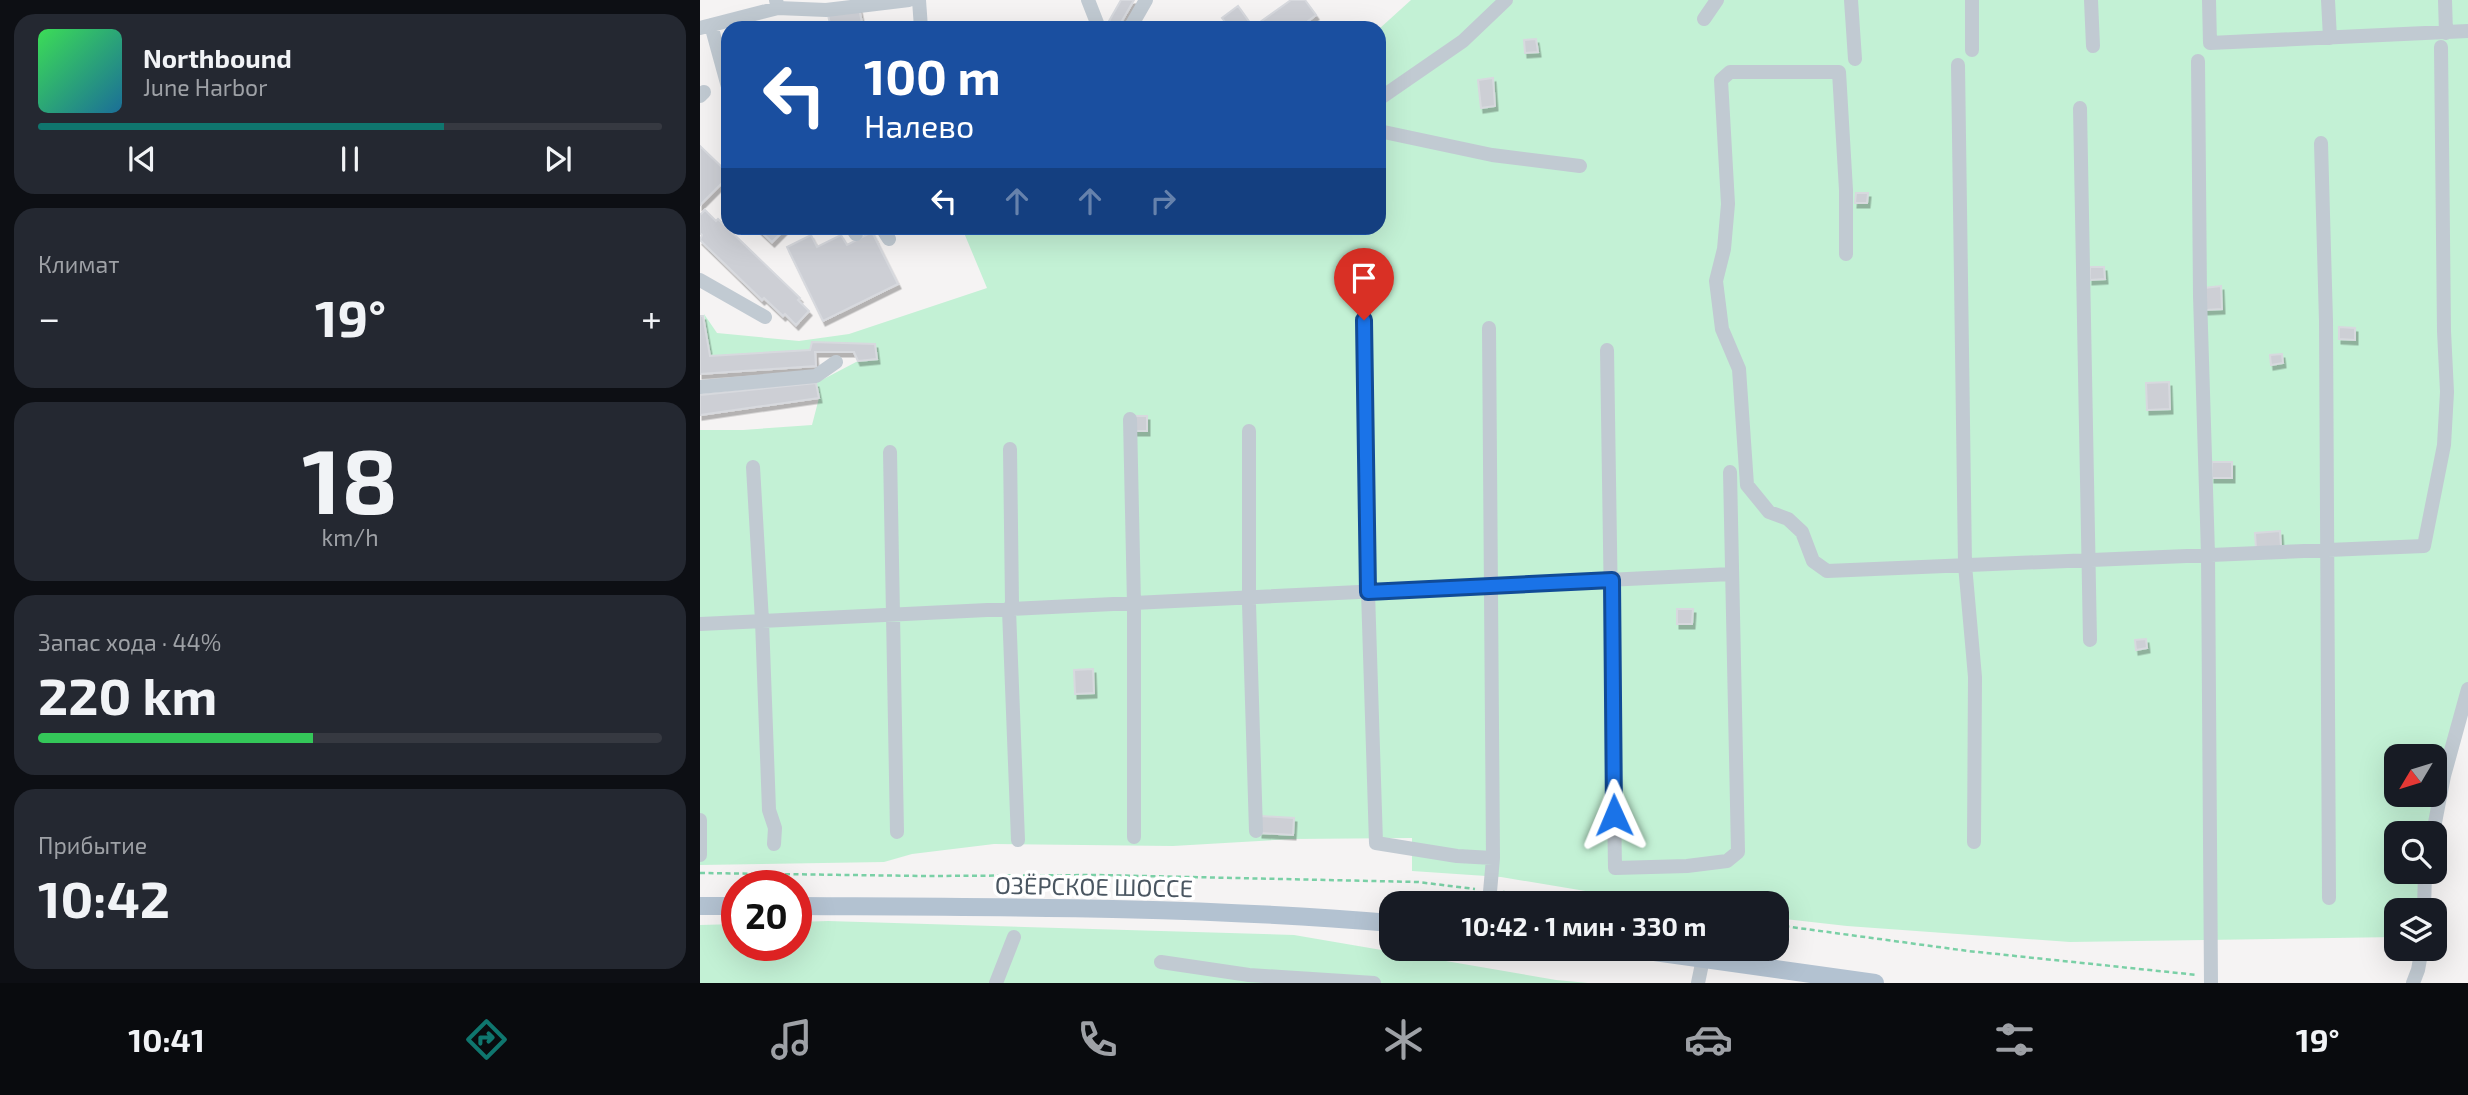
<!DOCTYPE html>
<html lang="ru">
<head>
<meta charset="utf-8">
<style>
	:root { --surface:#171b24; --page:#242831; --text:#f1f3f6; --muted:#9ea1a6; --line:#363941; --accent:#0f766e }
	body { margin:0; font-family:"Exo 2",sans-serif; background:var(--page); color:var(--text); height:100vh; display:flex; flex-direction:column; font-size:26px; white-space:nowrap }
	* { box-sizing:border-box; margin:0 }
	p { font-size:23px; color:var(--muted) }
	.icon { flex:none; width:38px; height:38px; fill:none; stroke:currentColor; stroke-width:2; stroke-linecap:round; stroke-linejoin:round }
	.map { position:relative; flex:1; overflow:hidden }
	.details { display:flex; flex-direction:column; gap:14px; padding:14px; background:#0d0f14; width:700px }
	.details>* { flex:none }
	.top-card { position:absolute; left:21px; top:21px; width:665px; height:214px; border-radius:21px; box-shadow:0 7px 28px #0002; background:#1a4fa0; color:#fff; overflow:hidden }
	.needle { width:46px; rotate:232deg }
	.buttons { position:absolute; left:1684px; top:744px; display:grid; gap:14px }
	.buttons a { display:grid; place-items:center; width:63px; height:63px; border-radius:14px; background:var(--surface); box-shadow:0 7px 28px #0002; font-size:35px }
	.speed { position:absolute; left:21px; top:870px; display:flex; gap:14px; font-size:35px; font-weight:700; text-align:center }
	.speed>* { display:grid; place-content:center; width:91px; height:91px; border-radius:50%; background:var(--surface); box-shadow:0 7px 28px #0002; line-height:1 }
	.speed .limit { border:10px solid #d22; background:#fff; color:#111 }
	.pin { position:absolute; display:grid; place-items:center; width:60px; height:60px; color:#fff; margin:-72px -30px; border-radius:50% 50% 50% 0; rotate:-45deg; box-shadow:0 0 7px #0007 }
	.pin .icon { rotate:45deg }
	.me { position:absolute; width:77px; margin:-38px; rotate:359deg; stroke-linejoin:round; filter:drop-shadow(0 0 5px #0008) }
	.turn { display:flex; align-items:center; gap:24px; height:147px; padding:0 28px; font-size:32px }
	.turn .icon { width:91px; height:91px; stroke-width:2.5 }
	.turn b { display:block; font-size:49px; line-height:60px }
	.lanes { display:flex; align-items:center; height:66px; padding:0 28px; background:#0003; justify-content:center; gap:35px; direction:ltr }
	.lanes .off { opacity:.35 }
	.big { font-size:52px; font-weight:700; line-height:1.1 }
	.details .widget { flex:1; display:flex; flex-direction:column; justify-content:center; gap:10px; min-width:0; padding:0 24px; border-radius:21px; background:var(--page) }
	.details .dial { align-items:center; gap:0 }
	.dial b { font-size:91px; line-height:1 }
	.song { display:flex; align-items:center; gap:21px }
	.cover { width:84px; height:84px; border-radius:10px; background:linear-gradient(135deg,hsl(130 70% 55%),hsl(200 70% 35%)) }
	.played { height:7px; border-radius:4px; background:linear-gradient(90deg,var(--accent) 65%,var(--line) 65%) }
	.keys { display:flex; justify-content:space-around; direction:ltr }
	.heat { display:flex; justify-content:space-between; align-items:center; font-size:38px; direction:ltr }
	.charge { height:10px; border-radius:5px; background:linear-gradient(90deg,#34c759 44%,var(--line) 0) }
	.trip { position:absolute; left:679px; top:891px; width:410px; height:70px; border-radius:21px; background:var(--surface); box-shadow:0 7px 28px #0002; font-weight:700; line-height:70px; text-align:center }
	.menu { display:flex; height:112px; justify-content:space-around; align-items:center; background:#090b0e; color:var(--muted) }
	.menu .icon { width:49px; height:49px }
	.menu .current { color:var(--accent) }
	.menu b { font-size:32px; color:var(--text) }
	main { display:flex; flex:1; min-height:0 }
	.map>svg:first-child { display:block }
	.green { fill:#c3f1d5; fill-rule:evenodd }
	.building { fill:#cdcfd5; stroke:#d7d9de; stroke-width:2; filter:url(#shadow) }
	.lines { fill:none; stroke-linecap:round; stroke-linejoin:round }
	.path { stroke:#7ad0a6; stroke-width:2.5; stroke-dasharray:5 3.5; stroke-linecap:butt }
	.minor { stroke:#c1cad2; stroke-width:14 }
	.major { stroke:#b3c2d1; stroke-width:18 }
	.route-casing { stroke:#114b97; stroke-width:18 }
	.route { stroke:#1a73e8; stroke-width:12 }
	.labels { text-anchor:middle; dominant-baseline:central; stroke-width:7; stroke-linejoin:round; paint-order:stroke }
	.street-label { font-size:24px; fill:#4a5661; stroke:#fff }
</style>
</head>
<body>
<main>
<section class="details">
<div class="widget">
<div class="song"><i class="cover"></i><div><b>Northbound</b><p>June Harbor</p></div></div>
<div class="played"></div>
<div class="keys"><svg class="icon" aria-label="previous" viewBox="0 0 24 24"><path d="M18 5L8 12l10 7zM5 5v14"/></svg><svg class="icon" aria-label="pause" viewBox="0 0 24 24"><path d="M8 5v14M16 5v14"/></svg><svg class="icon" aria-label="next" viewBox="0 0 24 24"><path d="M6 5l10 7-10 7zM19 5v14"/></svg></div>
</div>
<div class="widget"><p>Климат</p>
<div class="heat"><a>−</a><b class="big">19°</b><a>+</a></div>
</div>
<div class="widget dial"><b>18</b><p>km/h</p></div>
<div class="widget"><p>Запас хода · 44%</p><b class="big">220 km</b><div class="charge"></div></div>
<div class="widget"><p>Прибытие</p><b class="big">10:42</b></div>
</section>
<div class="map">
<svg width="1768" height="983" viewBox="0 0 1768 983">
	<defs>
		<filter id="shadow"><feDropShadow dx="2.5" dy="4.5" stdDeviation="0" flood-color="#0004"/></filter>
	</defs>
	<rect width="100%" height="100%" fill="#f5f3f3"/>
	<path class="green" d="M711,0H1768V689L1733,833H1696V872H1725L1724,910H1696V937L1370,942L1147,926L1076,918V903H957L801,877L712,871V838L592,839L473,846L294,844L212,854L184,862L0,865V430H43L112,425L119,398L116,383L158,361L177,358L175,344L113,342L110,350L10,356L4,314L17,333L99,341L149,334L287,288L262,228H679V29ZM1696,756H1734V794H1696Z
		M128,921L594,935L856,980L888,983H0V925L37,924V945H96V922Z"/>
	<path class="building" d="M421,0H434L419,26L409,21Z
		M591,0H605L616,15L599,28H530L522,18L538,6L553,27Z
		M159,8L163,28H131L128,15Z
		M836,39L838,52L825,53L824,40Z
		M793,78L795,106L781,108L778,80Z
		M0,146L28,173V177L0,205Z
		M1156,193H1168L1167,203H1155Z
		M5,210L16,221L18,219L100,298L98,300L109,311L96,325L85,314L83,316L64,298L62,300L0,240L2,235L0,233V215Z
		M57,228H82L84,230L72,242Z
		M172,232L198,284L123,321L87,247L111,235L117,247L141,235L147,245Z
		M1390,267H1404L1405,279L1390,280Z
		M1521,286L1522,309L1505,310L1504,288Z
		M0,316H3L10,356L110,350L112,342L175,344L177,359L158,361L154,352H115L116,366L0,374Z
		M1639,327L1655,328V340L1639,339Z
		M1582,354L1583,363L1571,365L1570,355Z
		M1469,382L1470,409L1447,410L1446,383Z
		M116,383L119,398L0,415V395Z
		M431,416H447V431H431Z
		M1512,462H1532V478H1512Z
		M1580,531L1581,547L1556,549L1555,533Z
		M977,609H993L992,624H977Z
		M1446,639L1447,648L1436,650L1435,640Z
		M393,669L394,693L375,694L374,670Z
		M561,816L594,818L593,835L560,833Z"/>
	<g class="lines">
		<path class="path" d="M0,873L225,876L398,875L718,882L775,889
			M803,892L893,903
			M1076,925L1268,951L1497,975"/>
		<path class="minor" d="M219,0L221,28
			M388,0L399,28
			M1151,0L1155,59
			M1272,0V50
			M1391,0L1393,46
			M1509,0L1510,43L1768,31
			M1628,0L1630,38
			M1745,0L1746,33
			M78,8L126,10L209,0
			M1004,19L1017,0
			M11,25L28,87
			M0,28L78,8L76,0
			M430,28L446,0
			M1498,61L1500,296L1508,554L1511,983
			M1258,65L1265,565L1275,677L1274,842
			M0,96L4,92
			M679,99L763,41L806,0
			M1380,108L1390,640
			M679,131L792,155L880,166
			M1621,143L1626,321L1629,898
			M152,228L156,234
			M182,228L189,239
			M1146,254V190L1139,72H1030L1021,80L1028,204L1024,249L1016,281L1022,329L1039,369L1047,485L1069,512L1088,519L1102,532L1113,561L1127,571L1724,546L1744,445L1747,392L1744,331L1741,47
			M663,265L668,592L676,843L757,856L793,858
			M0,280L65,317
			M789,328L793,858L789,903
			M907,350L915,868L987,866L1027,861L1038,852L1030,472
			M0,387L116,376L136,362
			M430,419L434,604V837
			M549,431V604L556,831
			M310,449L312,603L309,610L318,840
			M190,452L197,832
			M53,467L62,621L69,810L75,828L74,844
			M0,624L1031,574
			M0,820V855
			M1733,833L1744,776L1768,689
			M1724,910L1725,872
			M461,962L549,975L674,983
			M296,983L314,937
			M998,983L1003,959
			M1713,983L1718,970L1722,948"/>
		<path class="major" d="M0,906H37
			M96,906C294,907 494,906 691,923
			M926,948L1175,983"/>
	</g>
	<g class="lines">
		<g class="route-casing">
			<path id="route" d="M664,320L668,592L912,580L914,815"/>
		</g>
		<use href="#route" class="route"/>
	</g>
	<g class="labels">
		<g class="street-label">
			<text transform="translate(394 886) rotate(1)">ОЗЁРСКОЕ ШОССЕ</text>
		</g>
	</g>
</svg>
<div class="buttons">
<a><svg class="needle" viewBox="-14 -14 28 28"><path d="M0-13l5 13h-10z" fill="#e53935"/><path d="M0 13l5-13h-10z" fill="#9ea1a6"/></svg></a>
<a><svg class="icon" aria-label="search" viewBox="0 0 24 24"><circle cx="10" cy="10" r="6"/><path d="M15 15l6 6"/></svg></a>
<a><svg class="icon" aria-label="layers" viewBox="0 0 24 24"><path d="M12 4l9 5-9 5-9-5zM3 14l9 5 9-5"/></svg></a>
</div>
<div class="speed"><div class="limit">20</div></div>
<div class="pin" style="left:664px;top:320px;background:#d93025"><svg class="icon" aria-label="arrive" viewBox="0 0 24 24"><path d="M6 21V4h12l-3 4 3 4H6"/></svg></div>
<svg class="me" style="left:914px;top:815px" viewBox="-20 -20 40 40"><path d="M0-17L14 15 0 8-14 15z" fill="#1a73e8" stroke="#fff" stroke-width="4"/></svg>
<div class="trip">10:42 · 1 мин · 330 m</div>
<div class="top-card">
<div class="turn"><svg class="icon" aria-label="left" viewBox="0 0 24 24"><path d="M17 20v-9H6M10 6l-5 5 5 5"/></svg><div><b>100 m</b>Налево</div></div>
<div class="lanes"><svg class="icon" aria-label="left" viewBox="0 0 24 24"><path d="M17 20v-9H6M10 6l-5 5 5 5"/></svg><svg class="icon off" aria-label="ahead" viewBox="0 0 24 24"><path d="M12 20V5M6 11l6-6 6 6"/></svg><svg class="icon off" aria-label="ahead" viewBox="0 0 24 24"><path d="M12 20V5M6 11l6-6 6 6"/></svg><svg class="icon off" aria-label="right" viewBox="0 0 24 24"><path d="M7 20v-9h11M14 6l5 5-5 5"/></svg></div>
</div>
</div>
</main>
<nav class="menu">
<b>10:41</b>
<svg class="icon current" aria-label="directions" viewBox="0 0 24 24"><path d="M12 3l9 9-9 9-9-9zM9 14v-3h6M13 9l2 2-2 2"/></svg>
<svg class="icon" aria-label="music" viewBox="0 0 24 24"><path d="M9 18V5l10-2v13"/><circle cx="6" cy="18" r="3"/><circle cx="16" cy="16" r="3"/></svg>
<svg class="icon" aria-label="phone" viewBox="0 0 24 24"><path d="M5 4h4l2 5-3 2q2 4 5 5l2-3 5 2v4C11 20 4 13 5 4z"/></svg>
<svg class="icon" aria-label="climate" viewBox="0 0 24 24"><path d="M12 3v18M4 7l16 10M4 17L20 7"/></svg>
<svg class="icon" aria-label="car" viewBox="0 0 24 24"><path d="M5 17H2v-5l4-1 3-4h7l3 4 3 1v5h-3M9 17h6M6 11h13"/><circle cx="7" cy="17" r="2"/><circle cx="17" cy="17" r="2"/></svg>
<svg class="icon" aria-label="filters" viewBox="0 0 24 24"><path d="M4 7h16M4 17h16"/><circle cx="9" cy="7" r="2"/><circle cx="15" cy="17" r="2"/></svg>
<b>19°</b>
</nav>
</body>
</html>
